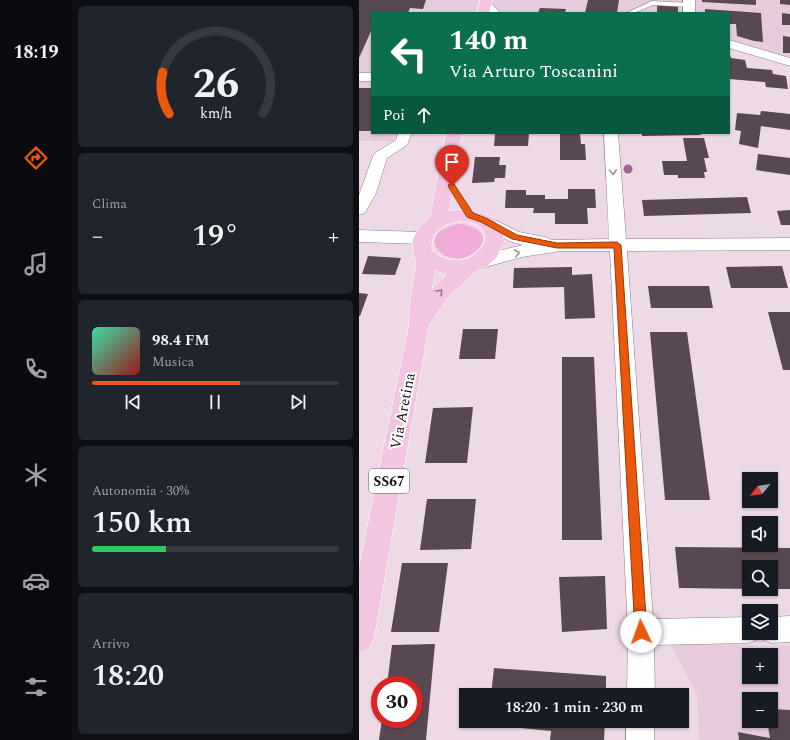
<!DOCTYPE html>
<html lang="it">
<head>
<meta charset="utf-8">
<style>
	:root { --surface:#171b24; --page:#20242c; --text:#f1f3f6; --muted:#9ea1a6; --line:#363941; --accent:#ea580c }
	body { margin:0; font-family:Spectral,serif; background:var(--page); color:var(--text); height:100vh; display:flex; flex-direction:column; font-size:15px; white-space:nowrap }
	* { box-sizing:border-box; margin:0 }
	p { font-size:13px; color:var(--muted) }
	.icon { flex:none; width:22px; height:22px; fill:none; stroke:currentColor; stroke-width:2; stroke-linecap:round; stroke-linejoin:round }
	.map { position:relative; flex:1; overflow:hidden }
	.side { display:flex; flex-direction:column; gap:6px; padding:6px; background:#0d0f14; width:287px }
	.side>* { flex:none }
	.guide { position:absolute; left:12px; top:12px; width:359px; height:122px; border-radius:0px; box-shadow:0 1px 3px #0004; background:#0b6e4f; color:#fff; overflow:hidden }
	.needle { width:26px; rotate:240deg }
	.buttons { position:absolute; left:383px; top:472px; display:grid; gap:8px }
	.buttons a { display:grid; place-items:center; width:36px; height:36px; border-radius:0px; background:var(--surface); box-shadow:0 1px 3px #0004; font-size:20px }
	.speed { position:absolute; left:12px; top:676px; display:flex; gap:8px; font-size:20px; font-weight:700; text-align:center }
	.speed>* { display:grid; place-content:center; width:52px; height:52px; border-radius:50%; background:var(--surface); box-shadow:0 1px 3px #0004; line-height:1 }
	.speed .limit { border:6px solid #d22; background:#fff; color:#111 }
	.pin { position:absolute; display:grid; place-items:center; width:34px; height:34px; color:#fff; margin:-41px -17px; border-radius:50% 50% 50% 0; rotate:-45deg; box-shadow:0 0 4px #0007 }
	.pin .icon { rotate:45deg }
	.me { position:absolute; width:44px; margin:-22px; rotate:357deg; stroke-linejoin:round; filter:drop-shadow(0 0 3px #0008) }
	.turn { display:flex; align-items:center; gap:14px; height:84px; padding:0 12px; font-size:18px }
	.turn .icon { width:52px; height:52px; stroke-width:2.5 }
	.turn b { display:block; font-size:28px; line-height:34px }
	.then { display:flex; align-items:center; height:38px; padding:0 12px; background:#0003; gap:8px; font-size:15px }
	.big { font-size:30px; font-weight:600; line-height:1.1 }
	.side .card { flex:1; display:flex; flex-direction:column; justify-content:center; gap:6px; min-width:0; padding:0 14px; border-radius:6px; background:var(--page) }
	.side .dial { align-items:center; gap:0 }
	.dial svg { height:104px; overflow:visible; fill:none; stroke:var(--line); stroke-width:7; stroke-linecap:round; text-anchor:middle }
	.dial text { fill:var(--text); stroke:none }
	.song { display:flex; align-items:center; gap:12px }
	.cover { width:48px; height:48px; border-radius:6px; background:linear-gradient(135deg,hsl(160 70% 55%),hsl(0 70% 35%)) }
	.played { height:4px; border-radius:2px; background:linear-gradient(90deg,var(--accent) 60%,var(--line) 60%) }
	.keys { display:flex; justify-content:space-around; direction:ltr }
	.heat { display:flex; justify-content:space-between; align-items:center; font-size:22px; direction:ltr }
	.charge { height:6px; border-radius:3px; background:linear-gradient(90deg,#34c759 30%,var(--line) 0) }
	.trip { position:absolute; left:100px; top:688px; width:230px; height:40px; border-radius:0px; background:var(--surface); box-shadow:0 1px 3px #0004; font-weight:600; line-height:40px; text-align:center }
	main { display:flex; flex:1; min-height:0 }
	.tab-bar { display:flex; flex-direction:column; width:72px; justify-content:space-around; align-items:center; background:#090b0e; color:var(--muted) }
	.tab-bar .icon { width:28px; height:28px }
	.tab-bar .on { color:var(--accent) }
	.tab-bar b { font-size:18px; color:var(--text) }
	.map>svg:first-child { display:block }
	.built { fill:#e5cbdb; fill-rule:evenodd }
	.green { fill:#f1abd9 }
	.building { fill:#584852 }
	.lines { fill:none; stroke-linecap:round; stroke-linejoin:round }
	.lane-casing { stroke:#8c7b85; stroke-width:1 }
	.street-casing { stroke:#8c7b85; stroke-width:1 }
	.primary-casing { stroke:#fff; stroke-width:1 }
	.lane { fill:#fff; fill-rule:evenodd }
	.street { fill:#fff; fill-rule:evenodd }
	.primary { fill:#f2c5e3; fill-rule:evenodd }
	.tree { fill:#9e6690 }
	.oneway { stroke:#989598 }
	.oneway2 { stroke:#917588 }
	.route { fill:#ea580c; stroke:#983908 }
	.labels { text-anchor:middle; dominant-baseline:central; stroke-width:4; stroke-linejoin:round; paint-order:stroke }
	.shield { fill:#fff; stroke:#5f5a5e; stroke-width:1 }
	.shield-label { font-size:14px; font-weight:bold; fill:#1b1419 }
	.street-label { font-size:15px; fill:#1b1419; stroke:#fff }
</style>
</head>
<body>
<main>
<nav class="tab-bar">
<b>18:19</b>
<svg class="icon on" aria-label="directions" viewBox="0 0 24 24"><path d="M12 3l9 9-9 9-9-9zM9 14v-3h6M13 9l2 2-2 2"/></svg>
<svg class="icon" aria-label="music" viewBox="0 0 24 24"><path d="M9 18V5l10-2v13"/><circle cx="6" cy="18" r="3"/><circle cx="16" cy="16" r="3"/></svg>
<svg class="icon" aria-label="phone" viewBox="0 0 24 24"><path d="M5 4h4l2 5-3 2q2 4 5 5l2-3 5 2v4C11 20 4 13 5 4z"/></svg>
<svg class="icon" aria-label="climate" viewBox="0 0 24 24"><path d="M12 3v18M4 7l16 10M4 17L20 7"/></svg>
<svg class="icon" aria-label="car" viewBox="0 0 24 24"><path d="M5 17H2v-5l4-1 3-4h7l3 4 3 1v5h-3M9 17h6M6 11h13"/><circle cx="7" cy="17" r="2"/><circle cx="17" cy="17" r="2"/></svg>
<svg class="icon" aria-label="filters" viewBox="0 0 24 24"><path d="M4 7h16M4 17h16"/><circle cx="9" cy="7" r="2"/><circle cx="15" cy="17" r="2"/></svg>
</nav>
<section class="side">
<div class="card dial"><svg viewBox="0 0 100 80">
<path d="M14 69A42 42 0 1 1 86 69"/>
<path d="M14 69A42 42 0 0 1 9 37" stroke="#ea580c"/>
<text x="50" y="56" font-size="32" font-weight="700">26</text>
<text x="50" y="72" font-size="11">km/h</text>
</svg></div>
<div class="card"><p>Clima</p>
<div class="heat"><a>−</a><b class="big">19°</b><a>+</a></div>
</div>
<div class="card">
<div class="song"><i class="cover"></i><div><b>98.4 FM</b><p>Musica</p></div></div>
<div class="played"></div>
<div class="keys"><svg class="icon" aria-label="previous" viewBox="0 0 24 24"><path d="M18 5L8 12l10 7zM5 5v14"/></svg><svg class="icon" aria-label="pause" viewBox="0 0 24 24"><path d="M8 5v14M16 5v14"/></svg><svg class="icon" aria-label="next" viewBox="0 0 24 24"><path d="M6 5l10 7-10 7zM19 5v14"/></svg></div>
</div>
<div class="card"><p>Autonomia · 30%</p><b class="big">150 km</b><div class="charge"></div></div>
<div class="card"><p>Arrivo</p><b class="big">18:20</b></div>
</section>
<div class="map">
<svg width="431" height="740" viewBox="0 0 431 740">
	<rect width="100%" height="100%" fill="#eddae6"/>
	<path class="built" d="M0,0H431V63L370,44V13H13V133H37L35,141H0Z
		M311,643L431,646V740H340L338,694ZM390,655H412V677H390ZM390,699H412V721H390Z"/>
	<path class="green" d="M99,224C114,224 135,235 117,251C89,275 50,234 99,224Z"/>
	<path class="building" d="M0,0H67L64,9L51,8L49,13H13V29L0,58Z
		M229,0H260L258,13H226Z
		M343,0H397V5L343,2Z
		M421,0H431V5L421,4Z
		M298,5L319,6V13H298Z
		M181,8L207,9L206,13H179Z
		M346,9L402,13L404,42L395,41L378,36L377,24H370V13H346Z
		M423,13L431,14V25H423Z
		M424,36L431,37V53H424Z
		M370,53L372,58L386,60L388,68L413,70L414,74L427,76L429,89L407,87L406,82L370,79Z
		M0,88H13V131H0Z
		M402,111L431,114V130L402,126L399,148L380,144L382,131L376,130L378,113L401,115Z
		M136,133H170L169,146H135Z
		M201,133H221L222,144H226L227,160H201Z
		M283,133H341L342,135L283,136Z
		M324,138H345L350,158H345L348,172H345L346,178H319V175H305L303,161H328Z
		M399,154L431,158V175L397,170Z
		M116,157H141L140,165H147L146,178H136L135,182L113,183Z
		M209,189H236L237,208H228L229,224H196V213H174L175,208H146L147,190H167V195H186V199H209Z
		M388,197L392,213L285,216L283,200Z
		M431,210V225H422L418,211Z
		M9,256L42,258L36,275L3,274Z
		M423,266L429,288H372L367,267Z
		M213,267V275L233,274L236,318L206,319L205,287L154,288L155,268Z
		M289,286H350L354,308H292Z
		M0,293L9,294L1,316H0Z
		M409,312H431V370H424Z
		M104,329H139L136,359H100Z
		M291,332H328L351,500H306Z
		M203,357H235L243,540H203Z
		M114,407L108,463H66L74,408Z
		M68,499H117L112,549L61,550Z
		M316,547L431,548V589H412V567H390V589L320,588Z
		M43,563H89L80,632H32Z
		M246,576L248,629L203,632L200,577Z
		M76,644L67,740H20L23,719H55V685H28L33,645Z
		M135,668L247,676V695H132Z
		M412,709L431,710V740H380L379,732L411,738L408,721H412Z
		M130,721H246L245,740H191L192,731L130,725Z"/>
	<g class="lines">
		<g class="lane-casing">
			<path id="lane" d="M293,1L330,3L333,5L330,7L294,5L275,13H267Z"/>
		</g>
		<g class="street-casing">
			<path id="street" d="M324,0H336V13H324Z
				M126,1L130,2L142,13H129L120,4L122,2Z
				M370,40L431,58V66L370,48Z
				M0,73H13V81H0Z
				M39,133H53L48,145L28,158L17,193L6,213L0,215V195L14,156L16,153L37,140Z
				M245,133H259L267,239L431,238V250L268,251L294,619L390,617V633H412V617L431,616V642L412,643L403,639L401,635L399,639L390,643L295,645L296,695H268L269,632L251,251H202L163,257L120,269L114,267L111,262L114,257L164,245L150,241L118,224L116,220L118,216L124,214L160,232L186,237L193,240L250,239Z
				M0,230L63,232L69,234L71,238L69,242L63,244L0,242Z
				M267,721H295V740H267Z"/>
		</g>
		<g class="primary-casing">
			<path id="primary" d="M121,0H133L130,13H118Z
				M87,133H103L90,211L109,209L130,216L134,218L144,233L145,243L137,258L128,266L119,270L90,296L70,325L15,638L10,648L0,653V567L50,325L51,302L57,264L54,250V239L60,227L71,218ZM102,221C145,222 124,269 87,259C82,257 77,254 73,251C70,232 85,223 102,221ZM76,271L88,274L73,289Z"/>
		</g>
		<use href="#lane" class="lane"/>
		<use href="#street" class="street"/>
		<use href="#primary" class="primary"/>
	</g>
	<circle class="tree" cx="269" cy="169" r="4.5"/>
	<defs><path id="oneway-chevron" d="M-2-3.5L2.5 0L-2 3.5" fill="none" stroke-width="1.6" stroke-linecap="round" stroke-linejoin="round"/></defs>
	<g class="oneway">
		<use href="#oneway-chevron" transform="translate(254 172) rotate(87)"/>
		<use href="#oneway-chevron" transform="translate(158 253) rotate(-13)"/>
	</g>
	<use class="oneway2" href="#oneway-chevron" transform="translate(81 292) rotate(-47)"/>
	<path class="route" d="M90,184H95L114,213L127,218L158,235L198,243L258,242L262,245L288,632L286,636L282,638L278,636L276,632L255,248H198L153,239L122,222L108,217L89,186Z"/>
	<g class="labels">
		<rect class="shield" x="10" y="469" width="40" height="24" rx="3"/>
		<g class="shield-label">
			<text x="30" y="481">SS67</text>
		</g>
		<g class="street-label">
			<text transform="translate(44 411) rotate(-79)">Via Aretina</text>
		</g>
	</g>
</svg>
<div class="buttons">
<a><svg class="needle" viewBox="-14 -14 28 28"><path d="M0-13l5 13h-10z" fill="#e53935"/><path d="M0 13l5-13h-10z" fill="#9ea1a6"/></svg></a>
<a><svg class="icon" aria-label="sound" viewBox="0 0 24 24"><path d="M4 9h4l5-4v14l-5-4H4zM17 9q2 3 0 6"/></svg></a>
<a><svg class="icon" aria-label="search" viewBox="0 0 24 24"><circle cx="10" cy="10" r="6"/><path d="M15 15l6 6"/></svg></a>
<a><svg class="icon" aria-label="layers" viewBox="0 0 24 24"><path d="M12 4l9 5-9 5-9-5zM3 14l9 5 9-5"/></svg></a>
<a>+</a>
<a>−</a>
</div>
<div class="speed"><div class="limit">30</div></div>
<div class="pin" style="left:93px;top:186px;background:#d93025"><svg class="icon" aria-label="arrive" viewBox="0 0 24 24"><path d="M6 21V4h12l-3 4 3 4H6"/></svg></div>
<svg class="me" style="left:282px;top:632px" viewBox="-20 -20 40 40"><circle r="19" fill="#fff"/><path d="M0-13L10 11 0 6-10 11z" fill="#ea580c"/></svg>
<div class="trip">18:20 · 1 min · 230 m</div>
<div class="guide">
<div class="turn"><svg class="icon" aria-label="left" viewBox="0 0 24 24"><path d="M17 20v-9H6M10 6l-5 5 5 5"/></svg><div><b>140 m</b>Via Arturo Toscanini</div></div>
<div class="then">Poi<svg class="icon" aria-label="ahead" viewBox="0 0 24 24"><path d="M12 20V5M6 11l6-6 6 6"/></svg></div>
</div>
</div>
</main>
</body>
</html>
